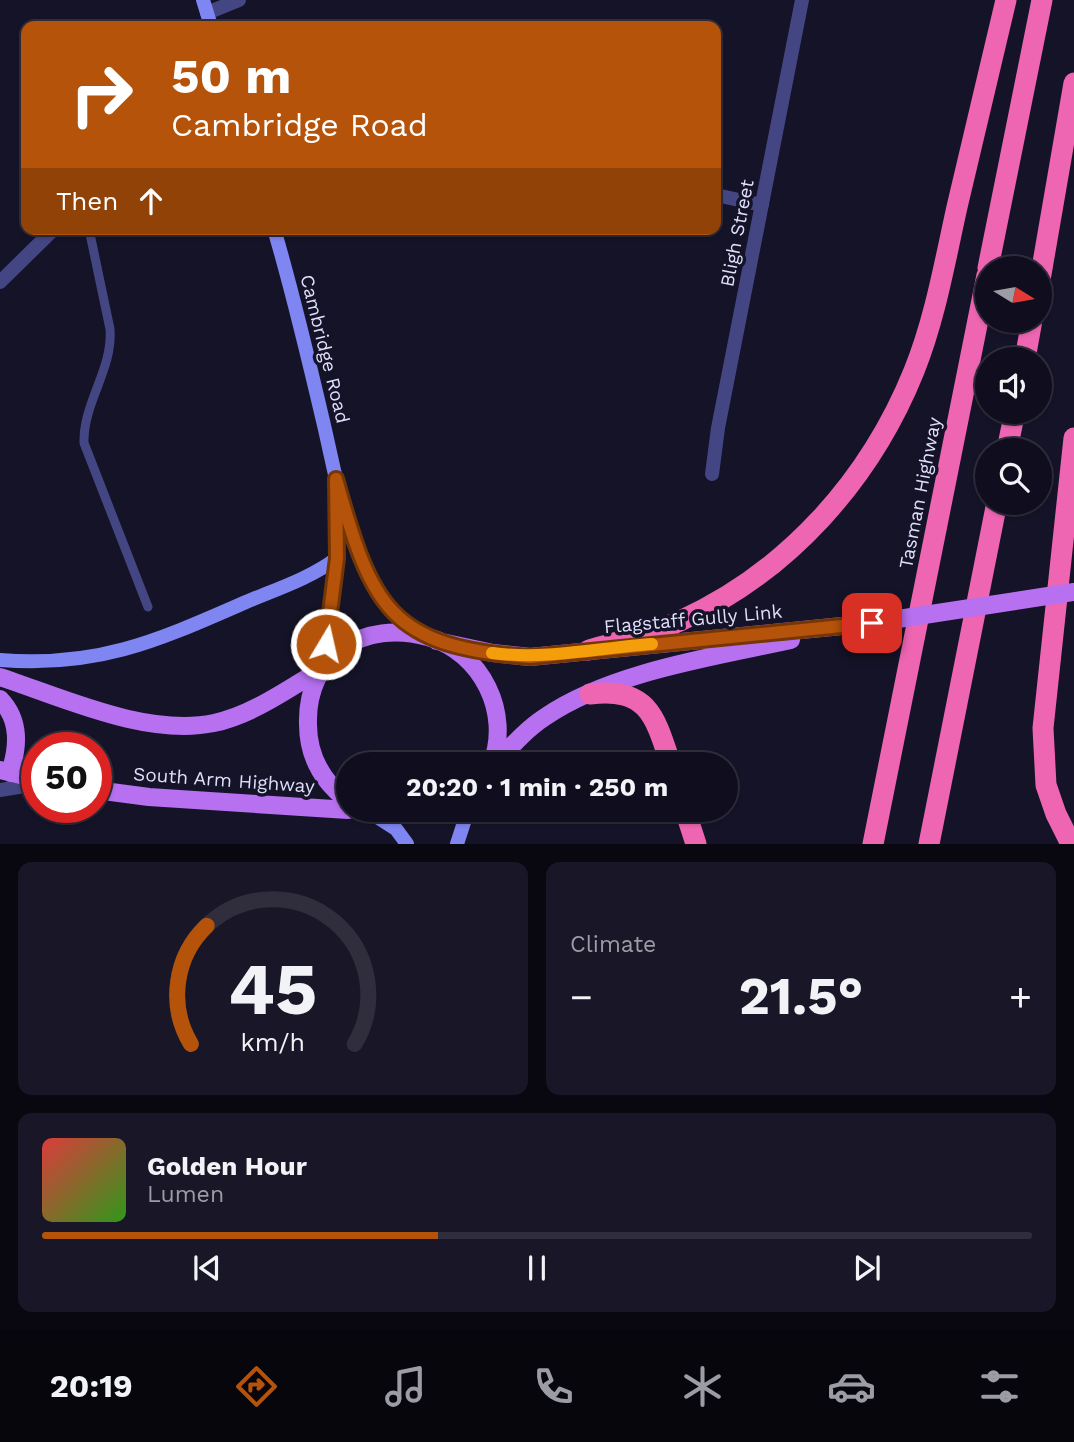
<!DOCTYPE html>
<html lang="en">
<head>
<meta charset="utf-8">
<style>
	:root { --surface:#100e1e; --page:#191727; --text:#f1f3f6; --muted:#9c9ca4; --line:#302e3c; --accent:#b45309 }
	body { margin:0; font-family:"Work Sans",sans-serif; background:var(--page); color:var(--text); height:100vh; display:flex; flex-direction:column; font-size:26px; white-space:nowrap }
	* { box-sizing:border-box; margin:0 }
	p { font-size:23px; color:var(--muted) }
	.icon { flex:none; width:38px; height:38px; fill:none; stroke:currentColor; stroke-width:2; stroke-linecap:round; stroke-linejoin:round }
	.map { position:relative; height:844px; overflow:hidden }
	.details { display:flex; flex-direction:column; gap:18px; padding:18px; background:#090810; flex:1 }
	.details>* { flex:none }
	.hud { position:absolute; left:21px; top:21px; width:700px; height:214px; border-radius:14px; box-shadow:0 2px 5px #0004,0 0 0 2px var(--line); background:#b45309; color:#fff; overflow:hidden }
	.needle { width:46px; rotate:101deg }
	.tools { position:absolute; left:975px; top:256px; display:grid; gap:14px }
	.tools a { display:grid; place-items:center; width:77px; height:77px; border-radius:50%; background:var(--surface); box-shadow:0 2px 5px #0004,0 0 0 2px var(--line); font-size:35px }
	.speed { position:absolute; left:21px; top:732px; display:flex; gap:14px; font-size:35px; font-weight:700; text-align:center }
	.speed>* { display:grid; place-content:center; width:91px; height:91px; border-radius:50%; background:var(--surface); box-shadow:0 2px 5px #0004,0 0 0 2px var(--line); line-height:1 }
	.speed .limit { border:10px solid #d22; background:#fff; color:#111 }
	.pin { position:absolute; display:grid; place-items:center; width:60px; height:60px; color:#fff; margin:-30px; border-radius:14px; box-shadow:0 4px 10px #0006 }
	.me { position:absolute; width:77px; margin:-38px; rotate:9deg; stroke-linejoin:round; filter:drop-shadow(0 0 5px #0008) }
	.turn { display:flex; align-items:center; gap:24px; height:147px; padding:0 35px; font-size:32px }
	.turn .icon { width:91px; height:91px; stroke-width:2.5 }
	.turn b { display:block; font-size:49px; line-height:60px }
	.then { display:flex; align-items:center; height:66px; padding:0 35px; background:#0003; gap:14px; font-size:26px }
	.big { font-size:52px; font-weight:700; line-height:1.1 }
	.details .card { flex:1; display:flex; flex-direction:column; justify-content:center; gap:10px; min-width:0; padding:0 24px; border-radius:14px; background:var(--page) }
	.details .dial { align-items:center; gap:0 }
	.dial svg { height:182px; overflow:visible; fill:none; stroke:var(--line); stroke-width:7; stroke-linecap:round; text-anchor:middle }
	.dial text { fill:var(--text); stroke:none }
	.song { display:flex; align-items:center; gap:21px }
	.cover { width:84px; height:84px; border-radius:10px; background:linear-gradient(135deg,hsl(0 70% 55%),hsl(110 70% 35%)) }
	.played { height:7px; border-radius:4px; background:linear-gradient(90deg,var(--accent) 40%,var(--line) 40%) }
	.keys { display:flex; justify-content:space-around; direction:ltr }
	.heat { display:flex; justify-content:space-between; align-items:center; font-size:38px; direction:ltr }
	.details .tiles { flex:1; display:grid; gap:18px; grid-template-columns:1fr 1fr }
	.card:last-child { grid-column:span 2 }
	.trip { position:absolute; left:336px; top:752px; width:402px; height:70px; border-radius:35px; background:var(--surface); box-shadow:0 2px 5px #0004,0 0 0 2px var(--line); font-weight:700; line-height:70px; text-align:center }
	.menu { display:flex; height:112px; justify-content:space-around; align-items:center; background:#06060c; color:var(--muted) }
	.menu .icon { width:49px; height:49px }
	.menu .current { color:var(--accent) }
	.menu b { font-size:32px; color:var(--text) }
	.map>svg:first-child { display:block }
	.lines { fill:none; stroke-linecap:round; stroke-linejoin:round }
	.lane { stroke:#434682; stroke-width:9 }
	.street { stroke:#434682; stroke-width:14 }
	.secondary { stroke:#7f85f1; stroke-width:14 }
	.primary { stroke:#b670f0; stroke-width:18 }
	.highway { stroke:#ee65b2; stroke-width:21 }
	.primary-bridge { stroke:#b670f0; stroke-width:18 }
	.route-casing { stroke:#753606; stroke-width:18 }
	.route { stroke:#b45309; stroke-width:12 }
	.slow { stroke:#f59e0b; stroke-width:12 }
	.labels { text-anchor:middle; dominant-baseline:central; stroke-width:7; stroke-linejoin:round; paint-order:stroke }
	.street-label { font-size:19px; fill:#dfdefb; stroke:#151328 }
</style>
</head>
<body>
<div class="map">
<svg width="1074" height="844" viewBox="0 0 1074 844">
	<rect width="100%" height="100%" fill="#151328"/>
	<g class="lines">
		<path class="lane" d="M89,229L110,329C113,370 83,402 84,443L148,607"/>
		<path class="street" d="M207,13L239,0
			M716,195L762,205
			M0,282L54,229
			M712,474L718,428L802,0
			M0,790L37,784"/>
		<path class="secondary" d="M203,0L211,26
			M274,229C293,293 308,357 323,421C336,476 345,535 372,585C384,606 400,623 421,633
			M0,660C99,668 159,640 246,602C277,589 311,578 337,558
			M322,668L336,575L338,505
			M368,811L396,829L407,844
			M457,844L468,810"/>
		<path class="primary" d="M437,641L493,653L530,657L872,623
			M0,677C64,698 147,737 214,723C252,715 288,689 320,670
			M0,699C21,721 18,747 10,773
			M494,765C510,748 525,730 545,717C611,672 713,657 791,640
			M0,770L37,779
			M96,790L149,797L348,810
			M348,801C323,782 308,756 308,724C306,655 364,619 428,637C482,652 512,714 491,765
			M364,810L395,813L425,810"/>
		<path class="highway" d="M988,268L1042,0
			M1040,280L1074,83
			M1025,359L1032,320
			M1007,450L1015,411
			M589,650C620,641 651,634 680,621C788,572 870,480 914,371C935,319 945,261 957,207C973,138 990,69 1006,0
			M590,694C648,687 655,716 671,765
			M685,810L696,844
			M873,844L987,275
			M929,844L997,502
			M1071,844L1056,814L1046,785L1043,728L1074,438"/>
		<path class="primary-bridge" d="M872,623L1074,592"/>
	</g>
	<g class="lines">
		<g class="route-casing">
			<path id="route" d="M326,644L337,558L336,479C372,607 389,647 530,657L872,623"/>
		</g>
		<use href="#route" class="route"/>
		<path class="slow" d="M492,653C546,660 598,648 652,644"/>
	</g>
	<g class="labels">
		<g class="street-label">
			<text transform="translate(737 233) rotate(-79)">Bligh Street</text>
			<text transform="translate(325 349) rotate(76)">Cambridge Road</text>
			<text transform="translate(920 493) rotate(-79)">Tasman Highway</text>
			<text transform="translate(693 619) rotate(-5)">Flagstaff Gully Link</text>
			<text transform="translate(224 780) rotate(4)">South Arm Highway</text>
		</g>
	</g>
</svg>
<div class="tools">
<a><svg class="needle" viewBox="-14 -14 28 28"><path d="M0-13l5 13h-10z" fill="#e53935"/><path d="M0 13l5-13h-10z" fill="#9c9ca4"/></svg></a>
<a><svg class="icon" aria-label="sound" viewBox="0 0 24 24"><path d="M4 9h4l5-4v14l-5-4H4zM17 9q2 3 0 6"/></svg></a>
<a><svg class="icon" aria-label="search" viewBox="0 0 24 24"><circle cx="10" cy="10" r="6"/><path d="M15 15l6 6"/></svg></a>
</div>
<div class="speed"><div class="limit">50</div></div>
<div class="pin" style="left:872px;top:623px;background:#d93025"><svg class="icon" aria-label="arrive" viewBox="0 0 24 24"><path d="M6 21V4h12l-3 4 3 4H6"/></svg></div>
<svg class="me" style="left:326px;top:644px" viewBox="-20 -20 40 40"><circle r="17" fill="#b45309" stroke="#fff" stroke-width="3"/><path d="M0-11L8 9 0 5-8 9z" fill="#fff"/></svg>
<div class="trip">20:20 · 1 min · 250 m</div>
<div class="hud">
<div class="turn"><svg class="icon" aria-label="right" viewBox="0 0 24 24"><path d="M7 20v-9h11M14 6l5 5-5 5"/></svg><div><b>50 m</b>Cambridge Road</div></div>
<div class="then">Then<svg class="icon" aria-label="ahead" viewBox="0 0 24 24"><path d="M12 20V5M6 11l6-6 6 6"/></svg></div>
</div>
</div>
<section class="details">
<div class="tiles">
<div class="card dial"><svg viewBox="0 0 100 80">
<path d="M14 69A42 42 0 1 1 86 69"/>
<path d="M14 69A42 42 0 0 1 21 17" stroke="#b45309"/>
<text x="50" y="56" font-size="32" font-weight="700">45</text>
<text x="50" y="72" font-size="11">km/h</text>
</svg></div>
<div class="card"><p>Climate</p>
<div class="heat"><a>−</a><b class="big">21.5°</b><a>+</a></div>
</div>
<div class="card">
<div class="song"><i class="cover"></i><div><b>Golden Hour</b><p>Lumen</p></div></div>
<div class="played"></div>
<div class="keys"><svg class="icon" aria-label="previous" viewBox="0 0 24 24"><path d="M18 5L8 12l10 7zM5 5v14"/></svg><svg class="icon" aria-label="pause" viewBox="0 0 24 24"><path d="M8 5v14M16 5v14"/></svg><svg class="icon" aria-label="next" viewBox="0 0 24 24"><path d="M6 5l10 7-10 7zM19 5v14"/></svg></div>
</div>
</div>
</section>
<nav class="menu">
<b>20:19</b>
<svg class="icon current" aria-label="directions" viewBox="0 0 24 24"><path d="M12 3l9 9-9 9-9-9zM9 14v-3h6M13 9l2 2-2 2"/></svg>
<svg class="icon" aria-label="music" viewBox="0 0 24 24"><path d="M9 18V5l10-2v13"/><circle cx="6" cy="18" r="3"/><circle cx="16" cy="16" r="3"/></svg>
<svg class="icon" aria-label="phone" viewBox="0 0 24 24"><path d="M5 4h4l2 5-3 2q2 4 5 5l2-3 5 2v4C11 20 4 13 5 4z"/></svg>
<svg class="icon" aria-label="climate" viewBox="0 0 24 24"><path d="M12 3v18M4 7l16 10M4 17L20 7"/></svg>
<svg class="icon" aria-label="car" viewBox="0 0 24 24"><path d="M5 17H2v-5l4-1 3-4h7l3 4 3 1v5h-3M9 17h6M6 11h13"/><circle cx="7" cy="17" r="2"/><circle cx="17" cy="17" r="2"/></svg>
<svg class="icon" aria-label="filters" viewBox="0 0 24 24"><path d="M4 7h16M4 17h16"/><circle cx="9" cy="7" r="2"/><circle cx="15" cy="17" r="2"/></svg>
</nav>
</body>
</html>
